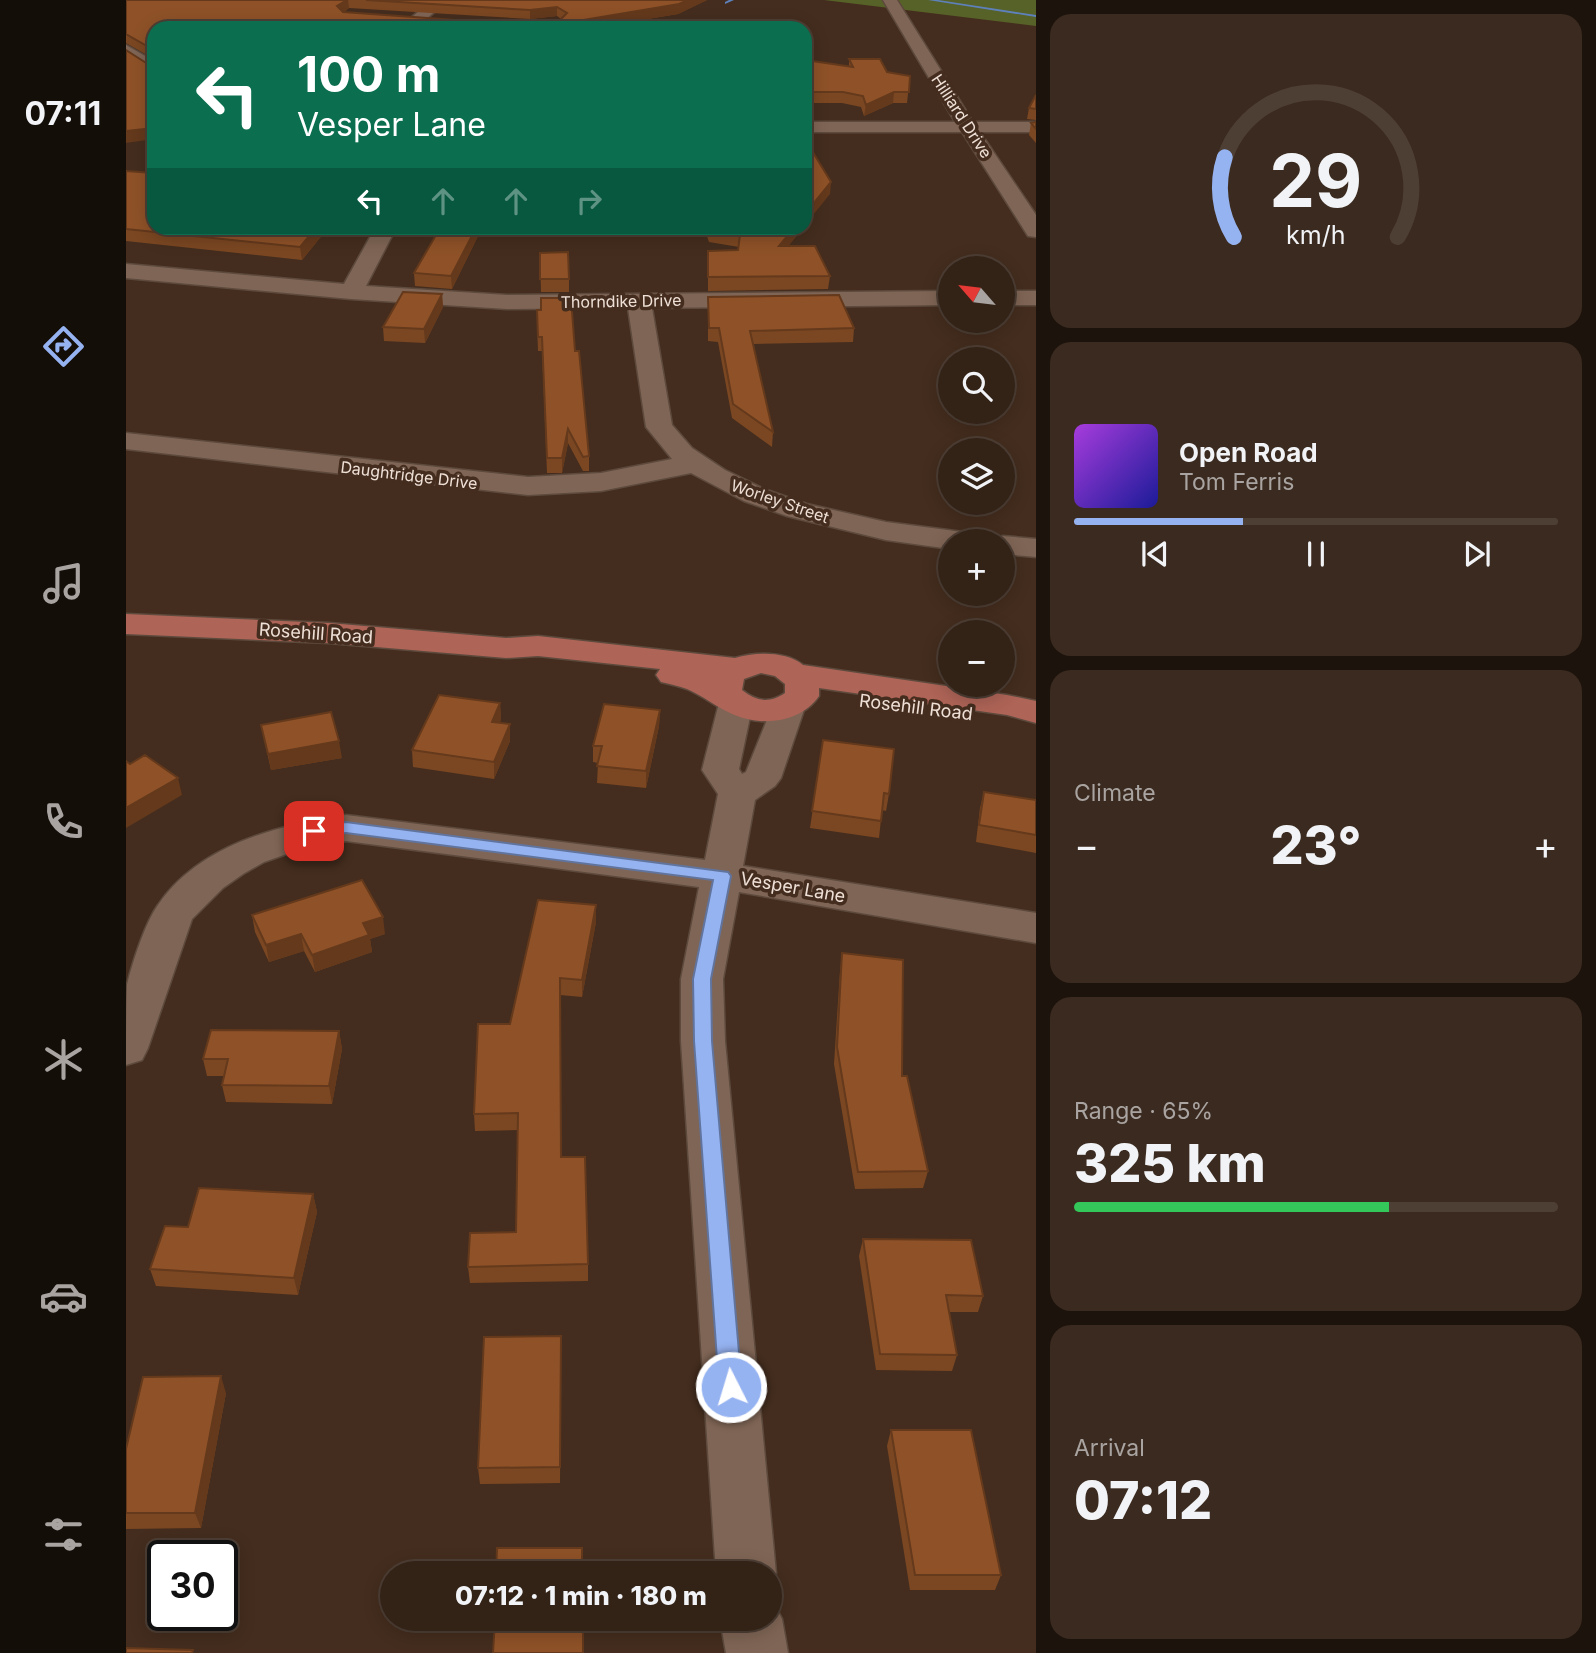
<!DOCTYPE html>
<html lang="en">
<head>
<meta charset="utf-8">
<style>
	:root { --surface:#332216; --page:#3b2a1f; --text:#f1f3f6; --muted:#a9a4a1; --line:#4e3f35; --accent:#95b2f1 }
	body { margin:0; font-family:Inter,sans-serif; background:var(--page); color:var(--text); height:100vh; display:flex; flex-direction:column; font-size:26px; white-space:nowrap }
	* { box-sizing:border-box; margin:0 }
	p { font-size:23px; color:var(--muted) }
	.icon { flex:none; width:38px; height:38px; fill:none; stroke:currentColor; stroke-width:2; stroke-linecap:round; stroke-linejoin:round }
	.map { position:relative; flex:1; overflow:hidden }
	.panel { display:flex; flex-direction:column; gap:14px; padding:14px; background:#1c130c; width:560px }
	.panel>* { flex:none }
	.banner { position:absolute; left:21px; top:21px; width:665px; height:214px; border-radius:21px; box-shadow:0 4px 18px #0003,0 0 0 2px var(--line); background:#0b6e4f; color:#fff; overflow:hidden }
	.needle { width:46px; rotate:298deg }
	.tools { position:absolute; left:812px; top:256px; display:grid; gap:14px }
	.tools a { display:grid; place-items:center; width:77px; height:77px; border-radius:50%; background:var(--surface); box-shadow:0 4px 18px #0003,0 0 0 2px var(--line); font-size:35px }
	.speed { position:absolute; left:21px; top:1540px; display:flex; gap:14px; font-size:35px; font-weight:700; text-align:center }
	.speed>* { display:grid; place-content:center; width:91px; height:91px; border-radius:50%; background:var(--surface); box-shadow:0 4px 18px #0003,0 0 0 2px var(--line); line-height:1 }
	.speed .limit { border:4px solid #111; border-radius:10px; background:#fff; color:#111 }
	.pin { position:absolute; display:grid; place-items:center; width:60px; height:60px; color:#fff; margin:-30px; border-radius:14px; box-shadow:0 4px 10px #0006 }
	.me { position:absolute; width:77px; margin:-38px; rotate:355deg; stroke-linejoin:round; filter:drop-shadow(0 0 5px #0008) }
	.turn { display:flex; align-items:center; gap:24px; height:147px; padding:0 35px; font-size:32px }
	.turn .icon { width:91px; height:91px; stroke-width:2.5 }
	.turn b { display:block; font-size:49px; line-height:60px }
	.lanes { display:flex; align-items:center; height:66px; padding:0 35px; background:#0003; justify-content:center; gap:35px; direction:ltr }
	.lanes .off { opacity:.35 }
	.big { font-size:52px; font-weight:800; line-height:1.1 }
	.panel .widget { flex:1; display:flex; flex-direction:column; justify-content:center; gap:10px; min-width:0; padding:0 24px; border-radius:21px; background:var(--page) }
	.panel .dial { align-items:center; gap:0 }
	.dial svg { height:182px; overflow:visible; fill:none; stroke:var(--line); stroke-width:7; stroke-linecap:round; text-anchor:middle }
	.dial text { fill:var(--text); stroke:none }
	.song { display:flex; align-items:center; gap:21px }
	.cover { width:84px; height:84px; border-radius:10px; background:linear-gradient(135deg,hsl(280 70% 55%),hsl(240 70% 35%)) }
	.played { height:7px; border-radius:4px; background:linear-gradient(90deg,var(--accent) 35%,var(--line) 35%) }
	.keys { display:flex; justify-content:space-around; direction:ltr }
	.heat { display:flex; justify-content:space-between; align-items:center; font-size:38px; direction:ltr }
	.charge { height:10px; border-radius:5px; background:linear-gradient(90deg,#34c759 65%,var(--line) 0) }
	.trip { position:absolute; left:254px; top:1561px; width:402px; height:70px; border-radius:35px; background:var(--surface); box-shadow:0 4px 18px #0003,0 0 0 2px var(--line); font-weight:800; line-height:70px; text-align:center }
	main { display:flex; flex:1; min-height:0 }
	.tabs { display:flex; flex-direction:column; width:126px; justify-content:space-around; align-items:center; background:#140e09; color:var(--muted) }
	.tabs .icon { width:49px; height:49px }
	.tabs .active { color:var(--accent) }
	.tabs b { font-size:32px; color:var(--text) }
	.map>svg:first-child { display:block }
	.green { fill:#576228 }
	.lines { fill:none; stroke-linecap:round; stroke-linejoin:round }
	.stream { fill:#5e81bc; fill-rule:evenodd }
	.minor-casing { stroke:#5d4a3d; stroke-width:3 }
	.major-casing { stroke:#5d4a3d; stroke-width:3 }
	.minor { fill:#7f6555; fill-rule:evenodd }
	.major { fill:#ae6457; fill-rule:evenodd }
	.wall { fill:#7b4722; fill-rule:evenodd }
	.shaded-wall { fill:#64391c }
	.building { fill:#8f5228; stroke:#64391c; stroke-width:2 }
	.route { fill:#95b2f1; stroke:#61749d; stroke-width:2 }
	.labels { text-anchor:middle; dominant-baseline:central; stroke-width:7; stroke-linejoin:round; paint-order:stroke }
	.far-street-label { font-size:16px; fill:#efe0d7; stroke:#442d1e }
	.street-label { font-size:18px; fill:#efe0d7; stroke:#442d1e }
</style>
</head>
<body>
<main>
<nav class="tabs">
<b>07:11</b>
<svg class="icon active" aria-label="directions" viewBox="0 0 24 24"><path d="M12 3l9 9-9 9-9-9zM9 14v-3h6M13 9l2 2-2 2"/></svg>
<svg class="icon" aria-label="music" viewBox="0 0 24 24"><path d="M9 18V5l10-2v13"/><circle cx="6" cy="18" r="3"/><circle cx="16" cy="16" r="3"/></svg>
<svg class="icon" aria-label="phone" viewBox="0 0 24 24"><path d="M5 4h4l2 5-3 2q2 4 5 5l2-3 5 2v4C11 20 4 13 5 4z"/></svg>
<svg class="icon" aria-label="climate" viewBox="0 0 24 24"><path d="M12 3v18M4 7l16 10M4 17L20 7"/></svg>
<svg class="icon" aria-label="car" viewBox="0 0 24 24"><path d="M5 17H2v-5l4-1 3-4h7l3 4 3 1v5h-3M9 17h6M6 11h13"/><circle cx="7" cy="17" r="2"/><circle cx="17" cy="17" r="2"/></svg>
<svg class="icon" aria-label="filters" viewBox="0 0 24 24"><path d="M4 7h16M4 17h16"/><circle cx="9" cy="7" r="2"/><circle cx="15" cy="17" r="2"/></svg>
</nav>
<div class="map">
<svg width="910" height="1653" viewBox="0 0 910 1653">
	<rect width="100%" height="100%" fill="#442d1e"/>
	<path class="green" d="M698,0H910V26Z"/>
	<g class="lines">
		<path class="stream" d="M603,0H608L599,4V2Z
			M802,0H812L910,15V17Z"/>
		<g class="minor-casing">
			<path id="minor" d="M306,0H322L290,28H273Z
				M757,0H771L847,122H910V132H854L910,215V237L902,236L836,132H679V122H829Z
				M0,45L28,61V76C18,73 10,62 0,57Z
				M249,228H270L240,286L381,295L824,291V305L526,308L546,425L566,448L599,470L638,489L681,504L760,522L837,532L848,535L852,541H824V549L760,540L661,516L618,501L565,473L475,491L402,495L0,449V433L402,477L475,473L546,459L520,427L502,308L381,309L225,299L0,278V264L218,284Z
				M877,291H910V305H877Z
				M877,536L910,539V557L877,554V541H865Z
				M610,693L622,696L627,703L613,769L616,774L620,772L649,700L661,696L673,700L679,707L655,778L649,786L629,800L617,866L910,913V943L613,892L597,979L599,1041L650,1573L644,1588V1573H590L555,1041V979L573,887L220,841L175,849L138,862L117,874L97,888L66,919L22,1048L16,1060L0,1065C0,1042 0,1007 1,985C6,964 19,923 32,905C73,845 152,825 220,815L579,860L592,794L576,770L593,703L598,696Z
				M644,1596L656,1619L662,1653H600L594,1619H644Z"/>
		</g>
		<g class="major-casing">
			<path id="major" d="M0,614L203,623L380,638L412,636L609,658C629,652 660,651 677,665L881,695L910,701V723L881,715L693,688V696C674,724 633,727 604,713C589,706 577,696 561,689C553,686 544,684 535,682L530,675L534,669L412,656L380,658L203,643L0,634ZM635,673L649,676L659,684V693C643,704 630,701 616,690L618,679Z"/>
		</g>
		<use href="#minor" class="minor"/>
		<use href="#major" class="major"/>
	</g>
	<path class="wall" d="M0,0H581L552,14L467,28H28V59L0,43ZM223,8L404,19L431,16L435,19L433,21H344L218,12Z
		M723,59L761,72L784,76L781,103H767L738,116L735,107L716,103H679V60L723,66Z
		M910,95V120L901,119L903,108Z
		M910,122V143L903,135L905,123Z
		M0,171L28,228H202L176,260L0,241Z
		M356,228L326,289L289,286L288,273Z
		M578,228H677L662,246L704,276L702,289L582,291V251L612,250L613,247L583,242Z
		M414,253L443,279V292H415Z
		M316,294L317,307L299,343L258,341L257,327Z
		M582,297L728,328L727,342L627,344L647,432L646,447L606,418L592,342L582,341Z
		M411,324L449,351L463,456V471H457L442,443L436,473H421L416,351H412Z
		M374,703L375,720L373,723L384,741L368,779L287,767L286,750Z
		M534,710L533,726L520,788L471,783L472,763L467,762V746Z
		M135,725L216,758L145,770Z
		M697,740L763,794L760,811L756,810L753,838L684,828Z
		M858,792L910,800V853L850,842L854,808Z
		M126,915L259,934L244,939L246,952L189,972L178,951L143,962L129,932Z
		M470,922L456,997L434,995L435,1157L462,1264V1281L344,1283L342,1267L390,1232L392,1130L349,1131L348,1114L384,1024Z
		M716,953L776,1076L802,1171L797,1188L729,1189L708,1064L714,971Z
		M213,1031L216,1049L206,1104L100,1102L96,1085L98,1076H81L77,1059Z
		M187,1194L191,1212L172,1295L30,1286L24,1269L62,1227Z
		M737,1239L857,1296L852,1312H823L831,1355L826,1371L750,1370L733,1256Z
		M435,1336L434,1483L354,1484L352,1468Z
		M100,1393L75,1528L0,1529V1449Z
		M765,1430L875,1575L869,1590H784L761,1446Z"/>
	<path class="shaded-wall" d="M221,0H222L223,8L212,16L211,6Z
		M562,0H581L552,14L467,28H427V25Z
		M431,7V16L404,19V10Z
		M768,92L767,103L738,116L740,105Z
		M28,128V139L0,143V131Z
		M705,182L704,194L679,225V214Z
		M190,228H202L176,260L174,247Z
		M350,228H356L326,289L325,276Z
		M668,228H677L652,259L653,246Z
		M316,294L317,307L299,343L298,329Z
		M442,429V443L436,473V458Z
		M374,703L375,720L367,738L366,722Z
		M534,710L533,726L520,788V771Z
		M384,724V741L368,779V762Z
		M213,741L216,758L145,770L142,754Z
		M52,778L56,795L0,828V808Z
		M470,905V922L456,997V980Z
		M257,917L259,934L244,939L246,952L189,972L186,955L237,923Z
		M175,934L178,951L143,962L140,945Z
		M213,1031L216,1049L206,1104L203,1086Z
		M187,1194L191,1212L172,1295L168,1278Z
		M95,1376L100,1393L75,1528L69,1513Z"/>
	<path class="building" d="M0,0H221L211,6L217,12L344,21H433L441,13L431,7L404,10L240,0H562L553,4L427,25V28H28V50L0,34Z
		M0,50L28,68V63V128L0,131Z
		M723,59H754L761,72L784,76L783,92H768L740,105L737,96L717,92H679V60L727,67Z
		M910,95V109L903,108Z
		M910,122V129L905,123Z
		M679,139L705,182L679,214Z
		M0,171L28,173V228H190L174,247L0,229Z
		M314,228H350L325,276L288,273Z
		M583,228H668L653,246H689L704,276L582,277V251L612,250L614,235L584,229Z
		M442,252L443,279H414V253Z
		M277,292L316,294L298,329L257,327Z
		M713,295L728,328L624,331L647,432L607,404L593,328H583L582,297Z
		M415,298H445L449,351H453L463,456L457,457L442,429L436,458H421L416,337H412L411,310H415Z
		M313,695L374,703L366,722L384,724L368,762L286,750Z
		M478,704L534,710L520,771L471,766L476,746H467Z
		M205,712L213,741L142,754L135,725Z
		M697,740L768,749L763,794L758,793L755,821L686,811Z
		M19,755L52,778L0,808V761L4,764Z
		M858,792L910,800V835L853,825Z
		M236,880L257,917L237,923L243,935L186,955L175,934L140,945L126,915Z
		M412,900L470,905L456,980L434,978L435,1157H459L462,1264L342,1267L344,1233L390,1232L392,1113L348,1114L352,1024H384Z
		M716,953L777,960L776,1076H781L802,1171L732,1172L711,1047Z
		M85,1030L213,1031L203,1086L96,1085L102,1059H77Z
		M73,1188L187,1194L168,1278L24,1269L39,1226L62,1227Z
		M737,1239L845,1240L857,1296L820,1295L831,1355L754,1354Z
		M435,1336L434,1467L352,1468L358,1337Z
		M95,1376L69,1513H0V1449L17,1377Z
		M765,1430H845L875,1575H789Z
		M371,1548H456V1573H370Z
		M369,1619H457V1653H367Z
		M0,1648L67,1650L66,1653H0Z"/>
	<path class="route" d="M220,822L602,872L605,876L585,979L586,1041L616,1387L613,1394L605,1397L597,1394L593,1387L568,1041L567,979L587,880L220,833L188,837L180,831L188,826Z"/>
	<g class="labels">
		<g class="far-street-label">
			<text transform="translate(836 116) rotate(57)">Hilliard Drive</text>
			<text transform="translate(495 301) rotate(-1)">Thorndike Drive</text>
			<text transform="translate(283 475) rotate(7)">Daughtridge Drive</text>
			<text transform="translate(654 501) rotate(19)">Worley Street</text>
		</g>
		<g class="street-label">
			<text transform="translate(190 633) rotate(4)">Rosehill Road</text>
			<text transform="translate(790 707) rotate(7)">Rosehill Road</text>
			<text transform="translate(667 887) rotate(10)">Vesper Lane</text>
		</g>
	</g>
</svg>
<div class="tools">
<a><svg class="needle" viewBox="-14 -14 28 28"><path d="M0-13l5 13h-10z" fill="#e53935"/><path d="M0 13l5-13h-10z" fill="#a9a4a1"/></svg></a>
<a><svg class="icon" aria-label="search" viewBox="0 0 24 24"><circle cx="10" cy="10" r="6"/><path d="M15 15l6 6"/></svg></a>
<a><svg class="icon" aria-label="layers" viewBox="0 0 24 24"><path d="M12 4l9 5-9 5-9-5zM3 14l9 5 9-5"/></svg></a>
<a>+</a>
<a>−</a>
</div>
<div class="speed"><div class="limit">30</div></div>
<div class="pin" style="left:188px;top:831px;background:#d93025"><svg class="icon" aria-label="arrive" viewBox="0 0 24 24"><path d="M6 21V4h12l-3 4 3 4H6"/></svg></div>
<svg class="me" style="left:605px;top:1387px" viewBox="-20 -20 40 40"><circle r="17" fill="#95b2f1" stroke="#fff" stroke-width="3"/><path d="M0-11L8 9 0 5-8 9z" fill="#fff"/></svg>
<div class="trip">07:12 · 1 min · 180 m</div>
<div class="banner">
<div class="turn"><svg class="icon" aria-label="left" viewBox="0 0 24 24"><path d="M17 20v-9H6M10 6l-5 5 5 5"/></svg><div><b>100 m</b>Vesper Lane</div></div>
<div class="lanes"><svg class="icon" aria-label="left" viewBox="0 0 24 24"><path d="M17 20v-9H6M10 6l-5 5 5 5"/></svg><svg class="icon off" aria-label="ahead" viewBox="0 0 24 24"><path d="M12 20V5M6 11l6-6 6 6"/></svg><svg class="icon off" aria-label="ahead" viewBox="0 0 24 24"><path d="M12 20V5M6 11l6-6 6 6"/></svg><svg class="icon off" aria-label="right" viewBox="0 0 24 24"><path d="M7 20v-9h11M14 6l5 5-5 5"/></svg></div>
</div>
</div>
<section class="panel">
<div class="widget dial"><svg viewBox="0 0 100 80">
<path d="M14 69A42 42 0 1 1 86 69"/>
<path d="M14 69A42 42 0 0 1 10 34" stroke="#95b2f1"/>
<text x="50" y="56" font-size="32" font-weight="700">29</text>
<text x="50" y="72" font-size="11">km/h</text>
</svg></div>
<div class="widget">
<div class="song"><i class="cover"></i><div><b>Open Road</b><p>Tom Ferris</p></div></div>
<div class="played"></div>
<div class="keys"><svg class="icon" aria-label="previous" viewBox="0 0 24 24"><path d="M18 5L8 12l10 7zM5 5v14"/></svg><svg class="icon" aria-label="pause" viewBox="0 0 24 24"><path d="M8 5v14M16 5v14"/></svg><svg class="icon" aria-label="next" viewBox="0 0 24 24"><path d="M6 5l10 7-10 7zM19 5v14"/></svg></div>
</div>
<div class="widget"><p>Climate</p>
<div class="heat"><a>−</a><b class="big">23°</b><a>+</a></div>
</div>
<div class="widget"><p>Range · 65%</p><b class="big">325 km</b><div class="charge"></div></div>
<div class="widget"><p>Arrival</p><b class="big">07:12</b></div>
</section>
</main>
</body>
</html>
